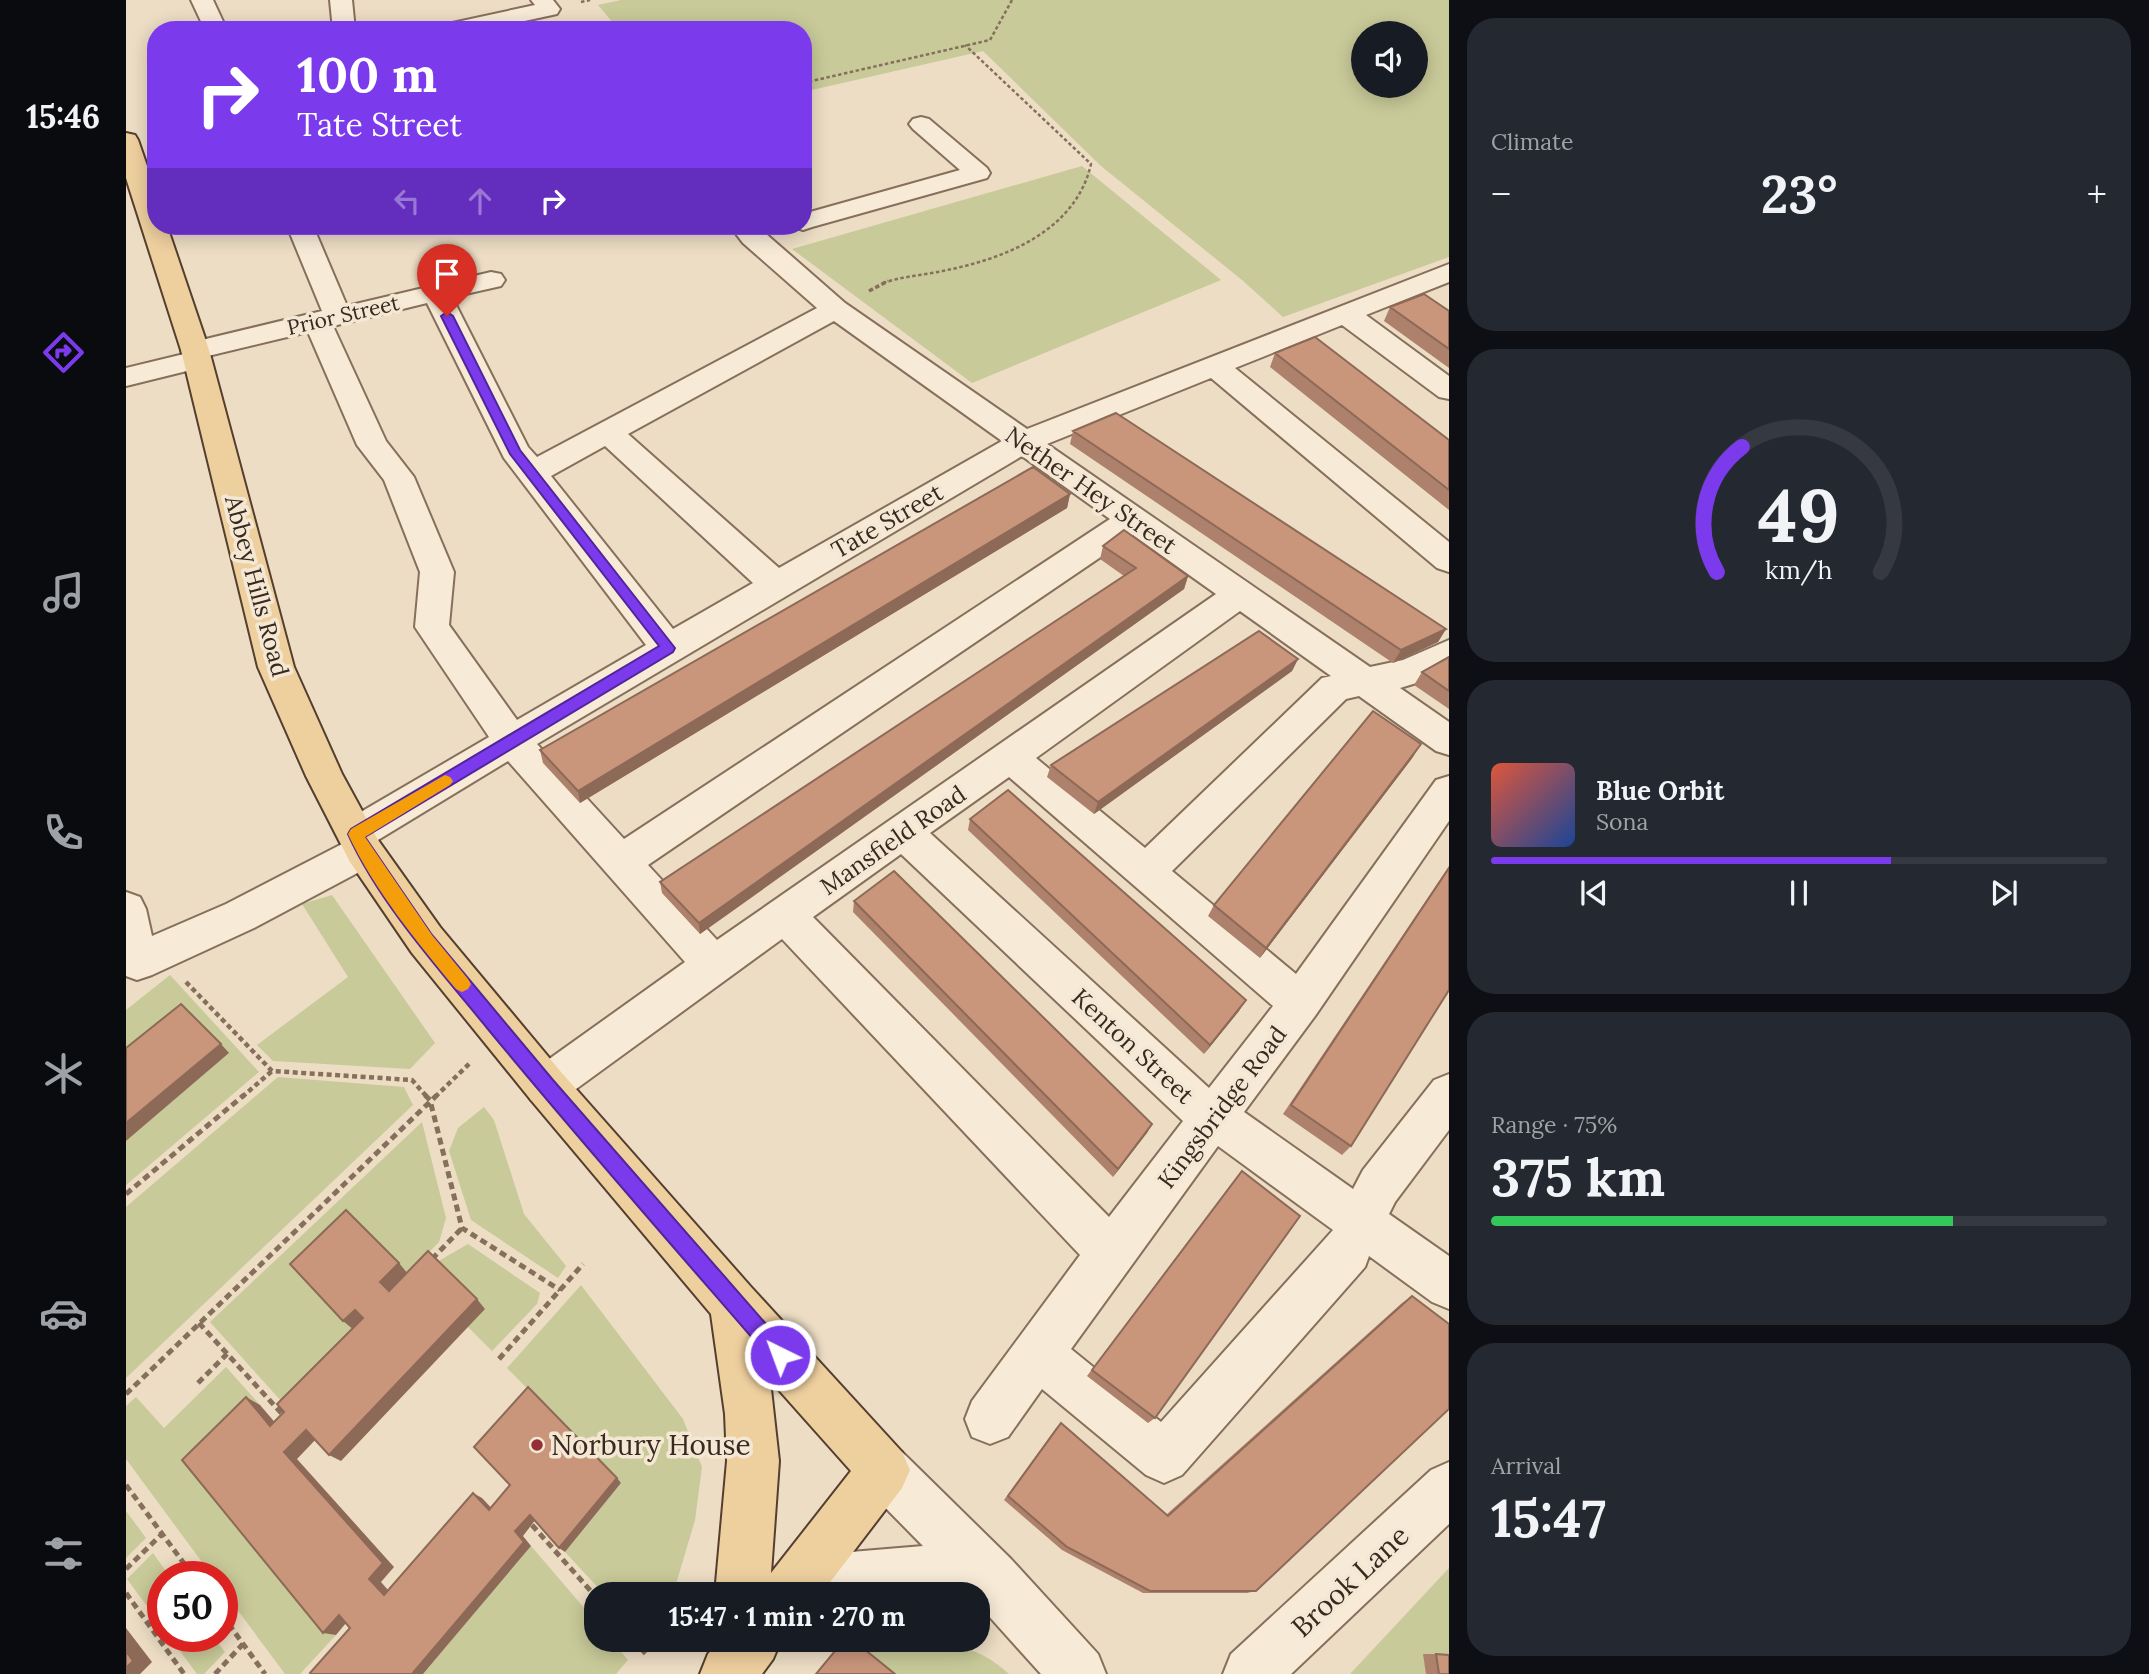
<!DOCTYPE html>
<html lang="en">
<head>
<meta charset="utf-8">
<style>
	:root { --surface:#171b24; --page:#242831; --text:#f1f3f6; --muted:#9ea1a6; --line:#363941; --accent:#7c3aed }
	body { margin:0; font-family:Lora,serif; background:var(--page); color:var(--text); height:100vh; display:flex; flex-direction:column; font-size:26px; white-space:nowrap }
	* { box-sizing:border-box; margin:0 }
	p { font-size:23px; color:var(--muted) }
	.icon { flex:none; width:38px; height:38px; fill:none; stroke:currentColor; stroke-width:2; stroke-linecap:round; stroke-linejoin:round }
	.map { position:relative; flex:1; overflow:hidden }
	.panel { display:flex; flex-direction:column; gap:18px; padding:18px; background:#0d0f14; width:700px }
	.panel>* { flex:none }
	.hud { position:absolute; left:21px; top:21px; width:665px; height:214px; border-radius:28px; box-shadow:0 4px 18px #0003; background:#7c3aed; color:#fff; overflow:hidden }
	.tools { position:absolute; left:1225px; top:21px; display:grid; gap:14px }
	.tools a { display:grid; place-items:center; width:77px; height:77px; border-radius:50%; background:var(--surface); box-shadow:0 4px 18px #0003; font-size:35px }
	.speed { position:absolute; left:21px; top:1561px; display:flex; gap:14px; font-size:35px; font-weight:700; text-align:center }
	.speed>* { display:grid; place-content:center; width:91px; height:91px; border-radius:50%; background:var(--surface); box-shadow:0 4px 18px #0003; line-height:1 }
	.speed .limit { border:10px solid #d22; background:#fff; color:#111 }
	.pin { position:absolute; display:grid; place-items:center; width:60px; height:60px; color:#fff; margin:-72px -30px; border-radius:50% 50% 50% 0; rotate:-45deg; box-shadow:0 0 7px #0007 }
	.pin .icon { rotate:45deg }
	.me { position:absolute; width:77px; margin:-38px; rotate:318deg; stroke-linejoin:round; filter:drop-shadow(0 0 5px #0008) }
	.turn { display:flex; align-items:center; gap:24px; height:147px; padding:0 35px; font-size:32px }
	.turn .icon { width:91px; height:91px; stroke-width:2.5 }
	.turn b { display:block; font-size:49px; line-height:60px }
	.lanes { display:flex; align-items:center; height:66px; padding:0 35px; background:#0003; justify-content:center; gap:35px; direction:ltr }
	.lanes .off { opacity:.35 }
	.big { font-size:52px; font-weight:700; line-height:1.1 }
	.panel .tile { flex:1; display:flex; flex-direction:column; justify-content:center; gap:10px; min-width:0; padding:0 24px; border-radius:28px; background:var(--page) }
	.panel .dial { align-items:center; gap:0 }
	.dial svg { height:182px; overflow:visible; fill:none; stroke:var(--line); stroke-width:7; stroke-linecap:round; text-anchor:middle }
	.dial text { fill:var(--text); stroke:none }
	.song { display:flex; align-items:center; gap:21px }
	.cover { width:84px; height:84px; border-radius:10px; background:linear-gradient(135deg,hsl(10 70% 55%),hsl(220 70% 35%)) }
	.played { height:7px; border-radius:4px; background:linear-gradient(90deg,var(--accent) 65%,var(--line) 65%) }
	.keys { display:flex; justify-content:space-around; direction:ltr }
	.heat { display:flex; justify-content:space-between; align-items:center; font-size:38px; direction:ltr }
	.charge { height:10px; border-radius:5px; background:linear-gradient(90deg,#34c759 75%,var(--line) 0) }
	.trip { position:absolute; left:458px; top:1582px; width:406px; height:70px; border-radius:28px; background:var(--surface); box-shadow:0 4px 18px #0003; font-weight:700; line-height:70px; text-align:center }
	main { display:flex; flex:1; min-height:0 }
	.tab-bar { display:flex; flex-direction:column; width:126px; justify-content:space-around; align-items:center; background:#090b0e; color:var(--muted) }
	.tab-bar .icon { width:49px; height:49px }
	.tab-bar .current { color:var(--accent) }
	.tab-bar b { font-size:32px; color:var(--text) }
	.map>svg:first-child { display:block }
	.green { fill:#c8ca99; fill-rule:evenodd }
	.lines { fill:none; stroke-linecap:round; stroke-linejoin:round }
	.minor-casing { stroke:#866f5b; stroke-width:4 }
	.major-casing { stroke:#543e2f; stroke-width:4 }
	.path-far3 { stroke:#866f5b; stroke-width:2.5; stroke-dasharray:3.5 2.5; stroke-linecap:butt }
	.path-far2 { stroke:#866f5b; stroke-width:3.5; stroke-dasharray:4.5 2.5; stroke-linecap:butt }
	.path-far1 { stroke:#866f5b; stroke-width:4.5; stroke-dasharray:5 3.5; stroke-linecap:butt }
	.path { stroke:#866f5b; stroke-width:5; stroke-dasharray:7 4.5; stroke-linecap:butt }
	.minor { fill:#f7ebd7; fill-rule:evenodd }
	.major { fill:#eecf9e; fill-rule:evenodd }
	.wall { fill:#ad816b }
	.shaded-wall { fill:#8d6957 }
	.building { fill:#c9967c; stroke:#8d6957; stroke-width:2 }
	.route { fill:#7c3aed; stroke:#51269a; stroke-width:2 }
	.slow { fill:#f59e0b }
	.poi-dot { fill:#932e36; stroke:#f4e8d4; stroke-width:2.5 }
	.labels { text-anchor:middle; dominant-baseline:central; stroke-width:7; stroke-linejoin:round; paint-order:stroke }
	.far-street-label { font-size:21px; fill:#37291f; stroke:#f4e8d4 }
	.street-label { font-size:24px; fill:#37291f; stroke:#f4e8d4 }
	.near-poi-label { font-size:28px; fill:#37291f; stroke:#f4e8d4; text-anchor:start }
	.near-street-label { font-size:28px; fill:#37291f; stroke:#f4e8d4 }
</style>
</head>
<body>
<main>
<nav class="tab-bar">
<b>15:46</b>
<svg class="icon current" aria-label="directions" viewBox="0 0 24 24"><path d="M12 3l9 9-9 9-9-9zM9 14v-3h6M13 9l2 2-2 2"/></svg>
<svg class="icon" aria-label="music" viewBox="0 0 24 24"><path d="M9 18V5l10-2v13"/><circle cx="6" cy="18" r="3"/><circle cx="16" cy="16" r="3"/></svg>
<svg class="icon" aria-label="phone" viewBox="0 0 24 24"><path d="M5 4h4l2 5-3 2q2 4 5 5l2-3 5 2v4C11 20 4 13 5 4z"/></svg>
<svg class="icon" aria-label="climate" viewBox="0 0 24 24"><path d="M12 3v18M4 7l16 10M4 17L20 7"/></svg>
<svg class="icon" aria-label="car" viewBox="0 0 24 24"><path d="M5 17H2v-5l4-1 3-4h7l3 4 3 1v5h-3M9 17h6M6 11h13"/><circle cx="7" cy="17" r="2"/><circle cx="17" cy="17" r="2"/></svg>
<svg class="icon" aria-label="filters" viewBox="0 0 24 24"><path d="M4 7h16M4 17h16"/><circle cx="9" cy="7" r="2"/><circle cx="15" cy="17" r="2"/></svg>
</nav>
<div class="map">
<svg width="1323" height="1674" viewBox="0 0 1323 1674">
	<rect width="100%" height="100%" fill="#ecddc4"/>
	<path class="green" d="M495,0H1323V257L1157,317L1116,280L975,166L857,51L677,92V30H493L472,5ZM1237,33H1290V86H1237Z
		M956,166L1095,280L846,383L666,249Z
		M206,895L309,1043L284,1069L147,1061L131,1045L222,977L176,904Z
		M44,975L133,1072L0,1185V1141L103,1053L0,1066V1010Z
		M152,1077L278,1087L287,1105L0,1378V1207Z
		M358,1107L368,1120L398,1214L440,1266L432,1278L345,1220L323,1151L332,1128Z
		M296,1122L320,1218L313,1242L156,1402L84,1322Z
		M342,1244L414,1293L411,1304L366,1351L342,1327L311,1262Z
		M455,1285L557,1419L576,1467L569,1520L550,1584L544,1594H478L439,1552L495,1483L381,1368Z
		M100,1367L134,1405L72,1466L210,1635L174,1674H159L96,1589V1577H87L0,1459V1406L10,1397L38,1428Z
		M0,1511L20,1538L0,1558Z
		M405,1546L471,1623V1640H485L502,1660L490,1674H297Z
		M27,1553L44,1577H37V1628L1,1579Z
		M1323,1568V1657L1300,1674H1224Z
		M43,1636H87L99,1652L78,1674H71Z
		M723,1640C777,1640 840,1632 883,1674H764Z"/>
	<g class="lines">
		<g class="minor-casing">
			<path id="minor" d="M65,0H87L101,30H79Z
				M204,0H226L229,30H207Z
				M405,0H427L434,9L431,14L357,30H314L317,25L409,5Z
				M795,117L803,119L861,168L864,173L861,178L686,227L677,230L668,227L667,226H677V214L834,170L787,129L783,124L787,119Z
				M161,226H187L221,306L365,272L375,274L379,280L375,286L326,297L402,447L411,457L691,308L617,243L604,226H631L719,303L901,429L1323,264V282L1240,315L1323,376V399L1313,397L1216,325L1109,368L1323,542V572L1311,568L1085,378L921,444L1244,667L1277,660L1323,640V668L1297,681L1274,688L1323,722V755L1310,751L1233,696L1220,699L1046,871L1170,974L1310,780L1323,776V821L1189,1016L1118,1112L1227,1189L1237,1170L1308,1080L1323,1074V1130L1269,1202L1263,1214L1323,1256V1309L1306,1302L1243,1256L1239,1267L1056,1475L1038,1483L1020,1475L916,1389L882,1437L864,1444L846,1437L839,1419L846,1401L954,1255L656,939L435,1100L420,1106L405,1100L398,1086L405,1072L559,962L382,761L252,840L257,851L252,862L128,928L26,975L11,980L0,976V892L14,897L20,909L26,936L100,904L216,844L211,834L216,823L363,737L289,627L294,572L258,480L231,445L182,332L82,356L85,360L81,366L0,386V368L58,354L55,350L59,344L196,311ZM301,303L378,458L520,645L391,720L323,625L328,572L288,477L260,441L207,326ZM708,321L876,441L653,568L502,434ZM479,446L627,583L547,629L425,476ZM896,456L984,519L498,839L411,744ZM1007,535L1090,594L591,940L522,865ZM1114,611L1205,676L1196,678L1019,848L910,758ZM883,777L1147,1006L1083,1088L804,833ZM775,854L1057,1121L983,1217L687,917ZM1092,1146L1207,1230L1035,1422L945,1349Z
				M758,1444L776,1452L885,1559L972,1654L980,1674H915L852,1604V1594H658L666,1575L725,1552L797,1546L740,1488L732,1470L740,1452Z
				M1323,1462V1524L1165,1674H1097L1105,1654L1305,1470Z"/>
		</g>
		<g class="major-casing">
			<path id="major" d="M0,133L9,135L12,140L30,192V226H41L83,350L168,667L216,774L252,840L314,927L435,1072L625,1287L776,1452L784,1470L776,1488L695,1594H589L601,1461L599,1414L585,1314L405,1100L286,953L224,862L180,776L132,667L55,350L0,178ZM644,1380L725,1471L645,1573L653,1461Z
				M594,1640H655L647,1659L636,1674H574L582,1654Z"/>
		</g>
		<path class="path-far3" d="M455,2L464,0
			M677,83L864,40L886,0
			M757,283C777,276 800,275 821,270C881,258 950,230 965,164L839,45"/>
		<path class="path-far2" d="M743,291L762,281"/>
		<path class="path-far1" d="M60,982L146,1071L286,1080L301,1097
			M116,1097L146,1071
			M309,1097L344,1063"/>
		<path class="path" d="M299,1095L304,1100L336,1228L434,1290
			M0,1194L118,1095
			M306,1259L336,1228
			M73,1323L158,1416
			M373,1359L457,1264
			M72,1383L101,1354
			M0,1394L311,1095
			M0,1485L68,1577
			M406,1525L471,1598
			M0,1569L36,1534
			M0,1593L58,1674
			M96,1615L139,1674
			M507,1640L522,1656
			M89,1674L117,1644"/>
		<use href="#minor" class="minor"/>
		<use href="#major" class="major"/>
	</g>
	<path class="wall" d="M1264,307L1323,311V368L1258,321Z
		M1149,353L1323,440V510L1144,367Z
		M947,431L1320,629L1312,642L1267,663L944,444Z
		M944,494L941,508L454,803L417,763L414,750Z
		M977,546L1062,576L1058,589L574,934L536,893L534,882L998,576L974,559Z
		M1323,657V709L1288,685L1296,672Z
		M1172,659L1166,671L968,814L921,777L925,765Z
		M1287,757L1134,958L1082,916L1088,905Z
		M844,819L1113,1011L1078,1054L842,830Z
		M1323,866V990L1225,1146L1216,1155L1157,1114Z
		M728,901L1026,1124L987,1177L727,912Z
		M1116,1171L1029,1418L1022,1423L961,1376Z
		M1286,1296L1130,1591L1121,1593H1017L936,1550L878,1500L930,1428L935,1423L1040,1515L1276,1303Z
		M1297,1654H1310L1323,1674H1300Z"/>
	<path class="shaded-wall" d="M944,494L941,508L454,803L452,791Z
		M1062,576L1058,589L574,934L573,923Z
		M1320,629L1312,642L1267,663L1275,650Z
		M1172,659L1166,671L968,814L972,802Z
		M1295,744L1287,757L1134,958L1140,948Z
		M1120,1000L1113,1011L1078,1054L1084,1045Z
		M95,1044L103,1053L0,1141V1123Z
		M1026,1124L1021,1133L987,1177L992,1169Z
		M273,1263L282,1274L264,1292L254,1282Z
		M351,1299L359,1309L215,1461L203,1455Z
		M229,1310L239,1319L228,1330L217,1321Z
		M120,1397L134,1405L158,1433L144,1426Z
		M180,1430L192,1437L171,1459L268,1567L255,1582L269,1598L258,1595L243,1579L158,1452Z
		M491,1478L495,1483L439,1552L433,1548Z
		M347,1493L356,1498L371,1514L363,1510Z
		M404,1515L410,1519L397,1536L405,1546L297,1674H286L389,1531Z
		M213,1615L225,1617L210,1635L197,1633Z
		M0,1628L26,1662L14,1674H0Z"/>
	<path class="building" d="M1298,294L1323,311V349L1264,307Z
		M1189,337L1323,440V490L1149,353Z
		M990,413L1320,629L1275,650L947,431Z
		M907,467L944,494L452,791L414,750Z
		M998,530L1062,576L573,923L534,882L1010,568L977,546Z
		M1133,631L1172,659L972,802L925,765Z
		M1323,657V691L1296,672Z
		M1247,711L1295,744L1140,948L1088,905Z
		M882,790L1120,1000L1084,1045L844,819Z
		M1323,868V990L1225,1146L1165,1105Z
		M768,871L1026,1124L992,1169L728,901Z
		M55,1004L95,1044L0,1123V1048Z
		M1116,1171L1174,1216L1029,1418L966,1370Z
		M220,1210L273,1263L254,1282L263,1291L302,1251L351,1299L203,1455L180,1430L158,1452L257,1563L243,1579L258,1595L347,1493L363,1510L384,1485L348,1447L402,1387L491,1478L433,1548L404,1515L389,1531L398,1542L286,1674H185L184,1673L224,1628L213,1615L197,1633L56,1460L120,1397L144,1426L158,1412L151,1404L237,1318L229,1310L217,1321L164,1264Z
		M1286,1296L1323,1324V1409L1130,1591H1024L941,1547L882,1496L935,1423L1042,1516Z
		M718,1640H727L769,1674H690Z
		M0,1651L7,1661L0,1668Z
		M1310,1654L1323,1655V1674H1313Z"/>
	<path class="route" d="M321,312L327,316L394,450L549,648L547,652L239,837L306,935L427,1080L661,1348L664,1355L661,1362L654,1365L647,1362C551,1251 454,1141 361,1028C313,969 253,903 222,834L225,829L533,646L384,454L315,316Z"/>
	<path class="slow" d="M319,775L324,777L327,781L324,785L239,837L306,935L342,979L345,984L342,989L336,992L330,989C291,942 248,890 222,834L225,829Z"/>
	<circle class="poi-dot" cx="411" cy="1445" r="7"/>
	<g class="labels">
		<g class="far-street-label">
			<text transform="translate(217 315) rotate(-13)">Prior Street</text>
		</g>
		<g class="street-label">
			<text transform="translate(965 490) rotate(35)">Nether Hey Street</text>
			<text transform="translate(761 521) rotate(-30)">Tate Street</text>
			<text transform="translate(131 586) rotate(75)">Abbey Hills Road</text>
			<text transform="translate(767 840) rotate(-35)">Mansfield Road</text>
			<text transform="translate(1007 1046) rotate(43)">Kenton Street</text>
			<text transform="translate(1096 1107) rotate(-53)">Kingsbridge Road</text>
		</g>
		<g class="near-poi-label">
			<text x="425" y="1445">Norbury House</text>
		</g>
		<g class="near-street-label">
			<text transform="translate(1224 1581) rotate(-43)">Brook Lane</text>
		</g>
	</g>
</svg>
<div class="tools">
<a><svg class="icon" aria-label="sound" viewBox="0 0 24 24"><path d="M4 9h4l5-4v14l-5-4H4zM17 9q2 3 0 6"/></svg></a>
</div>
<div class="speed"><div class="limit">50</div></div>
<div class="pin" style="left:321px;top:316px;background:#d93025"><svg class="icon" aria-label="arrive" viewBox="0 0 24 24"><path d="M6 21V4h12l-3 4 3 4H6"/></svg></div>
<svg class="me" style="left:654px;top:1355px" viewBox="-20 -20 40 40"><circle r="17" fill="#7c3aed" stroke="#fff" stroke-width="3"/><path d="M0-11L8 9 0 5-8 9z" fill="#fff"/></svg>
<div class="trip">15:47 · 1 min · 270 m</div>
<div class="hud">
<div class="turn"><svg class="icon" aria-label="right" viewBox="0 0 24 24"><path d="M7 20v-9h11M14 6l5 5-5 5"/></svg><div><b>100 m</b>Tate Street</div></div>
<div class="lanes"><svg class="icon off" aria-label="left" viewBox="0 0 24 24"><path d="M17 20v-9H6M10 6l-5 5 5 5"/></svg><svg class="icon off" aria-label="ahead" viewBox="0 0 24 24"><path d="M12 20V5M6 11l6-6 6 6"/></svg><svg class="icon" aria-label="right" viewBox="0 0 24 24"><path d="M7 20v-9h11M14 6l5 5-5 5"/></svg></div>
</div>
</div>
<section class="panel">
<div class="tile"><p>Climate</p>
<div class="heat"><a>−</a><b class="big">23°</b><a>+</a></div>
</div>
<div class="tile dial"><svg viewBox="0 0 100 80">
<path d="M14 69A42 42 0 1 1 86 69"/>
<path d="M14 69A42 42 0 0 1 25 14" stroke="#7c3aed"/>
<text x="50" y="56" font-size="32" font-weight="700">49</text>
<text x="50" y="72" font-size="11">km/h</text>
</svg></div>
<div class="tile">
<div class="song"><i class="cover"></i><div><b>Blue Orbit</b><p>Sona</p></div></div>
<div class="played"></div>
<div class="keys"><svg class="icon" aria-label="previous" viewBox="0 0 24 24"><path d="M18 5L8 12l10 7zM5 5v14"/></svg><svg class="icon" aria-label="pause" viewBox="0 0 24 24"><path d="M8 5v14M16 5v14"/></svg><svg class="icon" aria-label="next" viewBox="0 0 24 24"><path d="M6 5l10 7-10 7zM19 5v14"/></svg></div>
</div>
<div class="tile"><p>Range · 75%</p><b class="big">375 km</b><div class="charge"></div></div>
<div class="tile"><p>Arrival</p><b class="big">15:47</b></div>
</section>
</main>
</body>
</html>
